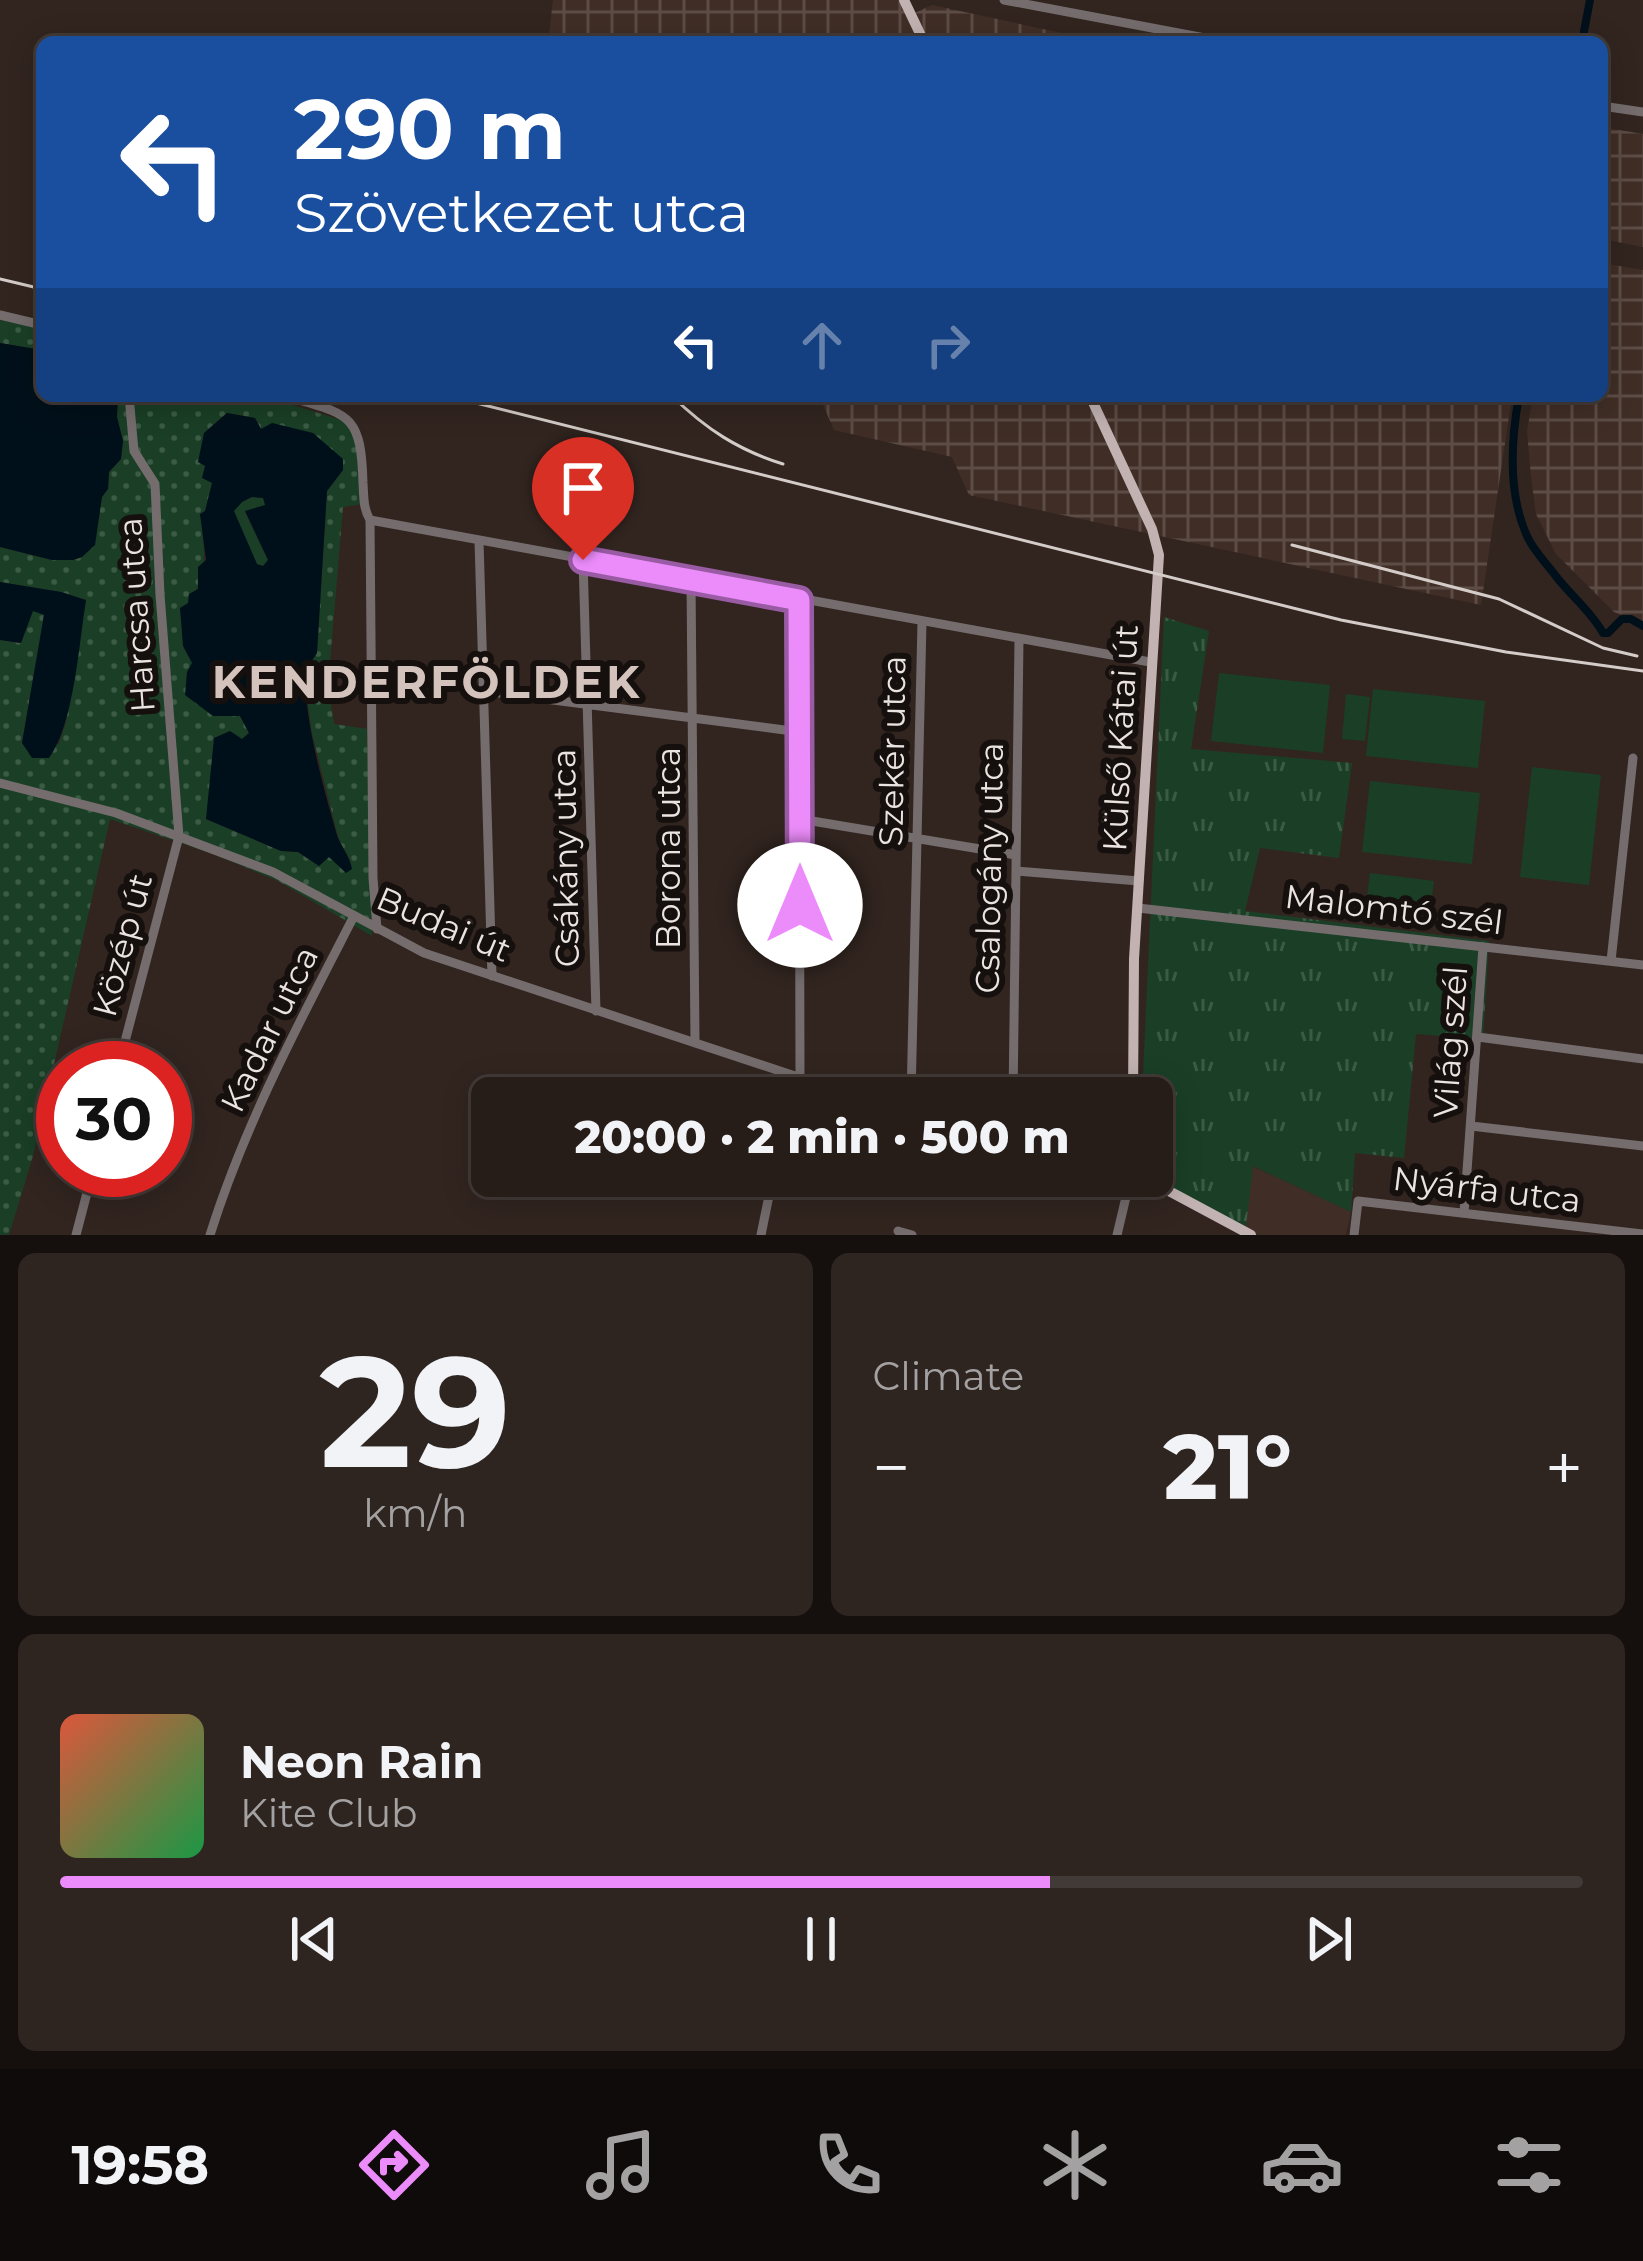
<!DOCTYPE html>
<html lang="en">
<head>
<meta charset="utf-8">
<style>
	:root { --surface:#261c18; --page:#2e2521; --text:#f1f3f6; --muted:#a4a1a2; --line:#423a37; --accent:#ec8cfb }
	body { margin:0; font-family:Montserrat,sans-serif; background:var(--page); color:var(--text); height:100vh; display:flex; flex-direction:column; font-size:45px; white-space:nowrap }
	* { box-sizing:border-box; margin:0 }
	p { font-size:39px; color:var(--muted) }
	.icon { flex:none; width:66px; height:66px; fill:none; stroke:currentColor; stroke-width:2; stroke-linecap:round; stroke-linejoin:round }
	.map { position:relative; height:1235px; overflow:hidden }
	.side { display:flex; flex-direction:column; gap:18px; padding:18px; background:#150f0d; flex:1 }
	.side>* { flex:none }
	.hud { position:absolute; left:36px; top:36px; width:1572px; height:366px; border-radius:18px; box-shadow:0 6px 30px #0003,0 0 0 3px var(--line); background:#1a4fa0; color:#fff; overflow:hidden }
	.speed { position:absolute; left:36px; top:1041px; display:flex; gap:24px; font-size:60px; font-weight:700; text-align:center }
	.speed>* { display:grid; place-content:center; width:156px; height:156px; border-radius:50%; background:var(--surface); box-shadow:0 6px 30px #0003,0 0 0 3px var(--line); line-height:1 }
	.speed .limit { border:18px solid #d22; background:#fff; color:#111 }
	.pin { position:absolute; display:grid; place-items:center; width:102px; height:102px; color:#fff; margin:-123px -51px; border-radius:50% 50% 50% 0; rotate:-45deg; box-shadow:0 0 12px #0007 }
	.pin .icon { rotate:45deg }
	.me { position:absolute; width:132px; margin:-66px; rotate:0deg; stroke-linejoin:round; filter:drop-shadow(0 0 9px #0008) }
	.turn { display:flex; align-items:center; gap:42px; height:252px; padding:0 60px; font-size:54px }
	.turn .icon { width:156px; height:156px; stroke-width:2.5 }
	.turn b { display:block; font-size:84px; line-height:102px }
	.lanes { display:flex; align-items:center; height:114px; padding:0 60px; background:#0003; justify-content:center; gap:60px; direction:ltr }
	.lanes .off { opacity:.35 }
	.big { font-size:90px; font-weight:800; line-height:1.1 }
	.side .widget { flex:1; display:flex; flex-direction:column; justify-content:center; gap:18px; min-width:0; padding:0 42px; border-radius:18px; background:var(--page) }
	.side .dial { align-items:center; gap:0 }
	.dial b { font-size:156px; line-height:1 }
	.song { display:flex; align-items:center; gap:36px }
	.cover { width:144px; height:144px; border-radius:18px; background:linear-gradient(135deg,hsl(10 70% 55%),hsl(140 70% 35%)) }
	.played { height:12px; border-radius:6px; background:linear-gradient(90deg,var(--accent) 65%,var(--line) 65%) }
	.keys { display:flex; justify-content:space-around; direction:ltr }
	.heat { display:flex; justify-content:space-between; align-items:center; font-size:66px; direction:ltr }
	.side .tiles { flex:1; display:grid; gap:18px; grid-template-columns:1fr 1fr }
	.widget:last-child { grid-column:span 2 }
	.trip { position:absolute; left:471px; top:1077px; width:702px; height:120px; border-radius:18px; background:var(--surface); box-shadow:0 6px 30px #0003,0 0 0 3px var(--line); font-weight:800; line-height:120px; text-align:center }
	.menu { display:flex; height:192px; justify-content:space-around; align-items:center; background:#0f0b0a; color:var(--muted) }
	.menu .icon { width:84px; height:84px }
	.menu .selected { color:var(--accent) }
	.menu b { font-size:54px; color:var(--text) }
	.map>svg:first-child { display:block }
	.built { fill:#402e26 }
	.industrial { fill:url(#industrial-grid) }
	.grass { fill:url(#grass-tufts) }
	.garden { fill:url(#garden-dots); fill-rule:evenodd }
	.pitch { fill:#1a3f26 }
	.water { fill:#00101a; fill-rule:evenodd }
	.lines { fill:none; stroke-linecap:round; stroke-linejoin:round }
	.canal { stroke:#00101a; stroke-width:8 }
	.minor { stroke:#756d6d; stroke-width:9 }
	.major { stroke:#c2b3b2; stroke-width:10 }
	.rail { stroke:#d4ccc8; stroke-width:3 }
	.route-casing { stroke:#995ba3; stroke-width:30 }
	.route { stroke:#ec8cfb; stroke-width:21 }
	.labels { text-anchor:middle; dominant-baseline:central; stroke-width:12; stroke-linejoin:round; paint-order:stroke }
	.street-label { font-size:33px; fill:#ebe3df; stroke:#15100d }
	.district-label { font-size:45px; font-weight:bold; letter-spacing:3px; fill:#d3c3bc; stroke:#15100d }
</style>
</head>
<body>
<div class="map">
<svg width="1643" height="1235" viewBox="0 0 1643 1235">
	<defs>
		<pattern id="industrial-grid" width="8" height="8" patternUnits="userSpaceOnUse" patternTransform="scale(3)"><rect width="8" height="8" fill="#402e26"/><path d="M0 4h8M4 0v8" fill="none" stroke="#5c4c45"/></pattern>
		<pattern id="grass-tufts" width="24" height="20" patternUnits="userSpaceOnUse" patternTransform="scale(3)"><rect width="24" height="20" fill="#1a3f26"/><path d="M3 7l-1-3M5 7V3M7 7l1-3M15 17l-1-3M17 17v-4M19 17l1-3" fill="none" stroke="#3b5b45"/></pattern>
		<pattern id="garden-dots" width="8" height="8" patternUnits="userSpaceOnUse" patternTransform="scale(3)"><rect width="8" height="8" fill="#1a3f26"/><path d="M2 2h.1M6 6h.1" fill="none" stroke="#3b5b45" stroke-width="1.8" stroke-linecap="round"/></pattern>
	</defs>
	<rect width="100%" height="100%" fill="#322520"/>
	<path class="built" d="M1252,1166L1351,1212L1346,1235H1245Z"/>
	<path class="industrial" d="M553,0H900L908,16L932,5L1103,42H548Z
		M1602,127L1643,134V247L1602,239Z
		M1602,263L1643,270V623L1614,612L1556,554L1536,514L1531,476L1527,431L1533,396H1602Z
		M819,396H1512L1481,605L969,495L952,457L834,430Z"/>
	<path class="grass" d="M252,497L264,498L265,505L245,512L268,560V564L263,566L257,565L233,511L242,502Z
		M1164,617L1209,631L1191,749L1352,763L1339,858L1260,848L1245,911L1489,941L1483,1039L1416,1034L1404,1158L1355,1153L1351,1212L1253,1166L1245,1235H1240L1194,1207L1152,1176V1098H1142Z"/>
	<path class="garden" d="M0,320L42,329V350L0,343Z
		M118,396H262L345,421L361,447L362,504L343,507L328,686L334,724L367,729L372,936L278,881L213,854L110,819L33,1156L9,1235H0V640L21,643L33,610L44,614L22,743L59,744L66,722L86,600L61,592L0,582V547L52,560H73L82,557L94,545L102,497L108,489L109,472L121,459L123,441L117,417ZM227,413L255,418L261,430L343,470L327,491L317,652L308,664L306,690L312,733L339,840L351,862L328,857L319,866L298,852L281,851L206,819L242,739L249,733L240,716H213L193,663L188,604C209,574 205,548 200,514L205,512L212,483L205,465L204,433Z"/>
	<path class="pitch" d="M1219,673L1330,685L1323,753L1211,741Z
		M1373,689L1485,701L1478,768L1366,756Z
		M1346,694L1370,697L1365,741L1342,739Z
		M1532,767L1601,775L1589,885L1520,877Z
		M1370,781L1480,793L1472,864L1362,852Z
		M1370,873L1434,881L1429,920L1365,913Z"/>
	<path class="water" d="M0,343L42,350V396H118L117,417L123,441L121,459L109,472L108,489L102,497L95,545L82,557L73,560H52L0,547Z
		M227,413L255,418L261,429L272,423L313,433L343,459V470L327,491L317,653C315,656 309,665 308,668C298,701 327,800 337,835C341,847 350,856 352,869L346,873L329,857L319,866L298,852L281,851L206,819L214,738L230,731L242,739L249,733L240,716H213L185,695L187,672L192,663L183,646L180,608L188,603L189,594L198,589V567L206,560L200,514L205,511L212,483L202,478L205,466L198,462L204,433ZM252,497L263,498L265,505L245,511L268,560L263,566L257,564L234,511L242,502Z
		M0,582L61,592L86,600C79,643 74,724 49,758H32L22,743L44,615L33,611L21,643L0,640Z"/>
	<g class="lines">
		<path class="canal" d="M1582,42L1590,0
			M1519,396C1511,440 1508,494 1527,536C1533,550 1546,563 1555,575C1570,595 1591,611 1603,633H1608L1622,619H1631L1643,626"/>
		<path class="minor" d="M1004,0L1226,42
			M1602,106L1643,112
			M0,315L42,325
			M286,396C349,415 361,412 363,483C364,497 363,508 370,520L373,878L377,929
			M370,520L1150,662
			M479,541L492,976
			M583,559L596,1011
			M691,579L695,1043
			M799,600L800,1078
			M484,691L800,732
			M0,783L116,813L273,872L424,953L807,1080L873,1098
			M800,819L1016,855
			M1016,871L1139,881
			M1138,908L1643,965
			M1611,961L1633,758
			M1478,1037L1643,1059
			M118,1068L179,836L160,595L155,484L134,451L129,396
			M799,1098L807,1080
			M911,1098L922,622
			M1013,1098L1019,640
			M1471,1126L1643,1146
			M1464,1213L1483,947
			M898,1231L912,1235
			M76,1235L93,1170
			M210,1235C245,1123 301,1019 354,916
			M761,1235L773,1176
			M1117,1235L1131,1176
			M1354,1235L1358,1201L1643,1234"/>
		<path class="major" d="M904,0L924,42
			M1090,396L1152,529L1159,555L1134,959L1133,1098
			M1141,1176L1251,1235"/>
		<path class="rail" d="M0,279L42,289
			M448,396L1341,620L1506,652L1643,671
			M672,396C706,429 738,450 783,464
			M1292,545L1499,599L1603,648L1637,656"/>
	</g>
	<g class="lines">
		<g class="route-casing">
			<path id="route" d="M583,560L799,600L800,905"/>
		</g>
		<use href="#route" class="route"/>
	</g>
	<g class="labels">
		<g class="street-label">
			<text transform="translate(136 615) rotate(-94)">Harcsa utca</text>
			<text transform="translate(1120 738) rotate(-87)">Külső Kátai út</text>
			<text transform="translate(892 751) rotate(-89)">Szekér utca</text>
			<text transform="translate(668 848) rotate(-90)">Borona utca</text>
			<text transform="translate(565 858) rotate(-91)">Csákány utca</text>
			<text transform="translate(989 868) rotate(-89)">Csalogány utca</text>
			<text transform="translate(1394 909) rotate(7)">Malomtó szél</text>
			<text transform="translate(444 924) rotate(23)">Budai út</text>
			<text transform="translate(122 945) rotate(-75)">Közép út</text>
			<text transform="translate(269 1029) rotate(-64)">Kadar utca</text>
			<text transform="translate(1450 1042) rotate(-86)">Világ szél</text>
			<text transform="translate(1487 1189) rotate(7)">Nyárfa utca</text>
		</g>
		<g class="district-label">
			<text x="427" y="681">KENDERFÖLDEK</text>
		</g>
	</g>
</svg>
<div class="speed"><div class="limit">30</div></div>
<div class="pin" style="left:583px;top:560px;background:#d93025"><svg class="icon" aria-label="arrive" viewBox="0 0 24 24"><path d="M6 21V4h12l-3 4 3 4H6"/></svg></div>
<svg class="me" style="left:800px;top:905px" viewBox="-20 -20 40 40"><circle r="19" fill="#fff"/><path d="M0-13L10 11 0 6-10 11z" fill="#ec8cfb"/></svg>
<div class="trip">20:00 · 2 min · 500 m</div>
<div class="hud">
<div class="turn"><svg class="icon" aria-label="left" viewBox="0 0 24 24"><path d="M17 20v-9H6M10 6l-5 5 5 5"/></svg><div><b>290 m</b>Szövetkezet utca</div></div>
<div class="lanes"><svg class="icon" aria-label="left" viewBox="0 0 24 24"><path d="M17 20v-9H6M10 6l-5 5 5 5"/></svg><svg class="icon off" aria-label="ahead" viewBox="0 0 24 24"><path d="M12 20V5M6 11l6-6 6 6"/></svg><svg class="icon off" aria-label="right" viewBox="0 0 24 24"><path d="M7 20v-9h11M14 6l5 5-5 5"/></svg></div>
</div>
</div>
<section class="side">
<div class="tiles">
<div class="widget dial"><b>29</b><p>km/h</p></div>
<div class="widget"><p>Climate</p>
<div class="heat"><a>−</a><b class="big">21°</b><a>+</a></div>
</div>
<div class="widget">
<div class="song"><i class="cover"></i><div><b>Neon Rain</b><p>Kite Club</p></div></div>
<div class="played"></div>
<div class="keys"><svg class="icon" aria-label="previous" viewBox="0 0 24 24"><path d="M18 5L8 12l10 7zM5 5v14"/></svg><svg class="icon" aria-label="pause" viewBox="0 0 24 24"><path d="M8 5v14M16 5v14"/></svg><svg class="icon" aria-label="next" viewBox="0 0 24 24"><path d="M6 5l10 7-10 7zM19 5v14"/></svg></div>
</div>
</div>
</section>
<nav class="menu">
<b>19:58</b>
<svg class="icon selected" aria-label="directions" viewBox="0 0 24 24"><path d="M12 3l9 9-9 9-9-9zM9 14v-3h6M13 9l2 2-2 2"/></svg>
<svg class="icon" aria-label="music" viewBox="0 0 24 24"><path d="M9 18V5l10-2v13"/><circle cx="6" cy="18" r="3"/><circle cx="16" cy="16" r="3"/></svg>
<svg class="icon" aria-label="phone" viewBox="0 0 24 24"><path d="M5 4h4l2 5-3 2q2 4 5 5l2-3 5 2v4C11 20 4 13 5 4z"/></svg>
<svg class="icon" aria-label="climate" viewBox="0 0 24 24"><path d="M12 3v18M4 7l16 10M4 17L20 7"/></svg>
<svg class="icon" aria-label="car" viewBox="0 0 24 24"><path d="M5 17H2v-5l4-1 3-4h7l3 4 3 1v5h-3M9 17h6M6 11h13"/><circle cx="7" cy="17" r="2"/><circle cx="17" cy="17" r="2"/></svg>
<svg class="icon" aria-label="filters" viewBox="0 0 24 24"><path d="M4 7h16M4 17h16"/><circle cx="9" cy="7" r="2"/><circle cx="15" cy="17" r="2"/></svg>
</nav>
</body>
</html>
